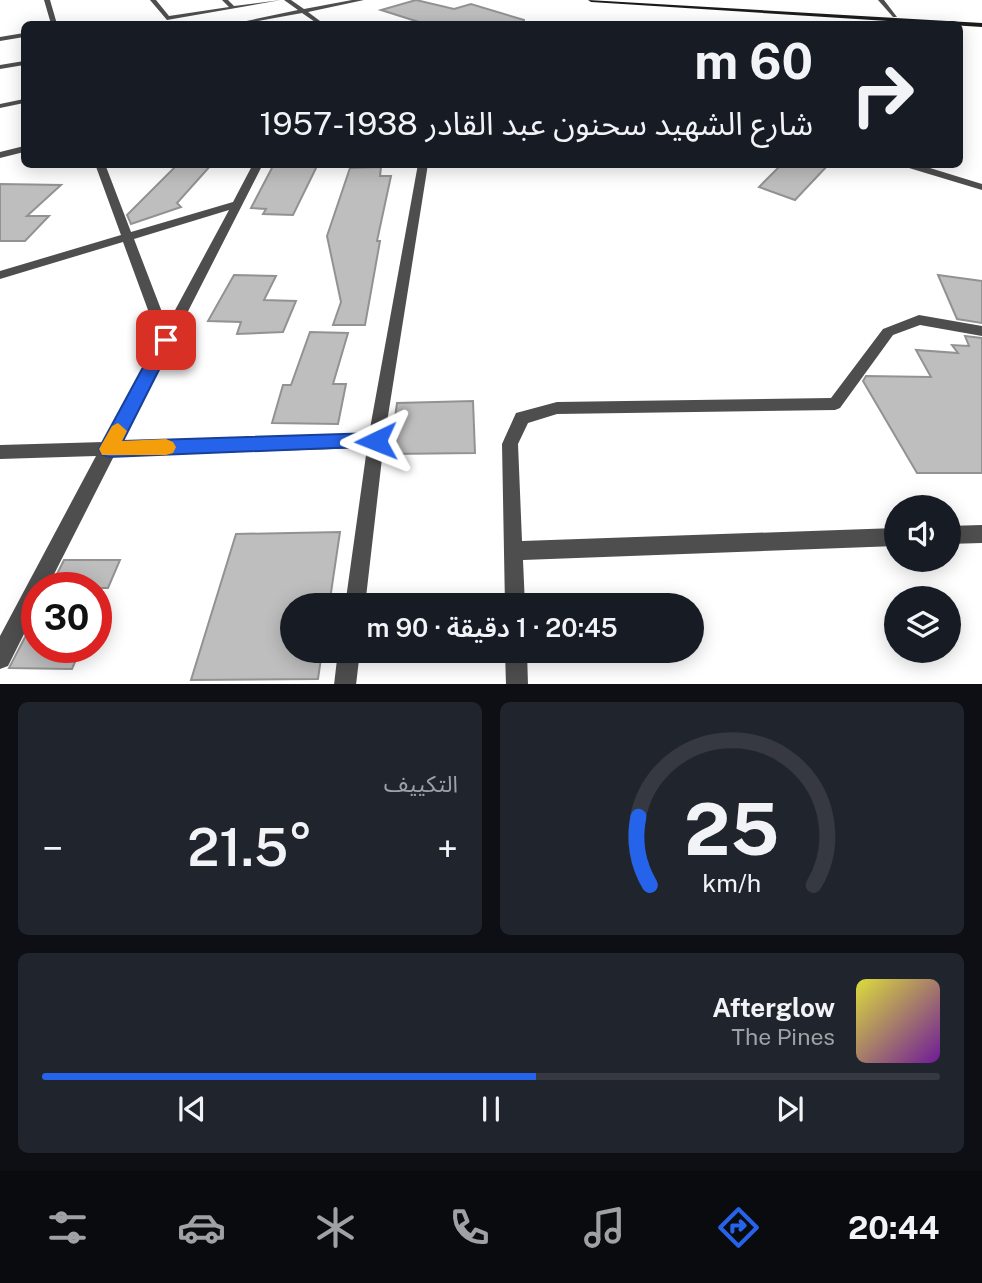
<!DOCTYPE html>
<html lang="ar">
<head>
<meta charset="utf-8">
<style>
	:root { --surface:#171b24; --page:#20242c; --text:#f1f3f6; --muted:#9ea1a6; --line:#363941; --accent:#2563eb }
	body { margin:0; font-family:"Public Sans","Noto Sans Arabic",sans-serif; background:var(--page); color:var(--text); direction:rtl; height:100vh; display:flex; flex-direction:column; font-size:26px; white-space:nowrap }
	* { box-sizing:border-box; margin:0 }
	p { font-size:23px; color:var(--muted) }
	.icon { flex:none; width:38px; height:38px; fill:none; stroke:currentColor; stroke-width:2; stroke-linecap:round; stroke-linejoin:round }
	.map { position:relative; height:684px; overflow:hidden; direction:ltr }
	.sheet { display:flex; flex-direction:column; gap:18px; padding:18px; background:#0d0f14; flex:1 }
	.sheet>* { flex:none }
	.top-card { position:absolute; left:21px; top:21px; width:942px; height:147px; border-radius:10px; box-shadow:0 4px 18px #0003; direction:rtl; background:#171b24; color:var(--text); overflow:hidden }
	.controls { position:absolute; left:884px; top:495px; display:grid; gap:14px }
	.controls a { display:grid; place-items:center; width:77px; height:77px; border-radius:50%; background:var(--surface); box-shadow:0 4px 18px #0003; font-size:35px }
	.speed { position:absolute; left:21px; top:572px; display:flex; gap:14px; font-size:35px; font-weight:700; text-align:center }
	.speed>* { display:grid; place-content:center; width:91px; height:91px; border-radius:50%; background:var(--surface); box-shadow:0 4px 18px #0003; line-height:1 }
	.speed .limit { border:10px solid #d22; background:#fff; color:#111 }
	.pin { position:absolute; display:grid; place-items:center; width:60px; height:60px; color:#fff; margin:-30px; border-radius:14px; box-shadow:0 4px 10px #0006 }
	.me { position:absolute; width:77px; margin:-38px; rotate:268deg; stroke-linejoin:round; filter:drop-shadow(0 0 5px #0008) }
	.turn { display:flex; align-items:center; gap:24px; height:147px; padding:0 35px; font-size:32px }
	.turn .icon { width:91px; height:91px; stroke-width:2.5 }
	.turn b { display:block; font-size:49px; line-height:60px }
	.big { font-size:52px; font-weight:600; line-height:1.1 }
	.sheet .widget { flex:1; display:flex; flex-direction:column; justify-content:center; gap:10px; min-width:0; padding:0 24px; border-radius:10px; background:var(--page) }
	.sheet .dial { align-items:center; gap:0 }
	.dial svg { height:182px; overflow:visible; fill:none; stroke:var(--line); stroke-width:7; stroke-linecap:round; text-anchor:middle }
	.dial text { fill:var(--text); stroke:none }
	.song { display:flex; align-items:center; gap:21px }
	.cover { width:84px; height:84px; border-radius:10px; background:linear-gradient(135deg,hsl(60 70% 55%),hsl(280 70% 35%)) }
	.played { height:7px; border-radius:4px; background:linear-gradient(90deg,var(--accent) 55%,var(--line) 55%) }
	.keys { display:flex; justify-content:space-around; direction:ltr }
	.heat { display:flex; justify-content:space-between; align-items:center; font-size:38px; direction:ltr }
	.sheet .tiles { flex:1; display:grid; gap:18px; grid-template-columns:1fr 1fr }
	.widget:last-child { grid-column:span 2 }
	.trip { position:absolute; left:280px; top:593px; width:424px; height:70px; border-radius:35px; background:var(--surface); box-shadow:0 4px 18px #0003; font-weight:600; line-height:70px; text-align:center; direction:rtl }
	.dock { display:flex; height:112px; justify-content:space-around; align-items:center; background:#090b0e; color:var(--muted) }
	.dock .icon { width:49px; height:49px }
	.dock .on { color:var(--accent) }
	.dock b { font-size:32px; color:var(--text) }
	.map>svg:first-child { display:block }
	.building { fill:#bebebe; stroke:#929292; stroke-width:2 }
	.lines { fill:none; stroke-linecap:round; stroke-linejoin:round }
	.street { fill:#4e4e4e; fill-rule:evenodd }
	.secondary { fill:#1b1b1b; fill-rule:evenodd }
	.route { fill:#2563eb; stroke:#184099; stroke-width:2 }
	.slow { fill:#f59e0b }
</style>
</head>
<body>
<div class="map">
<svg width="982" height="685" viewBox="0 0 982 685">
	<rect width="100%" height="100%" fill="#fff"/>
	<path class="building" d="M416,0L454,9L471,4L524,20L523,24H419V22L381,10Z
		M178,164H212L177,203L181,207L131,224L127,215Z
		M274,164H318L293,215L263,214L266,209L251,208Z
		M782,164H829L795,200L759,187Z
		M381,167L380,176H391L377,241H380L365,325H333L341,302L327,236L350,168Z
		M0,184L61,185L27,216H49L25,241H0Z
		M234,275L276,276L264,300L296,301L283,332L237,334L241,322L208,321Z
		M938,275L982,281V323L957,319Z
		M310,332L348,333L333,384H346L338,424L272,423L283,385H291Z
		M965,336L982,338V473H917L863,381L866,376L931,377L916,350L958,353L952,345L969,346Z
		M473,401L475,453L390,454L397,403Z
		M340,532L329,606H292V651H322L318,679L191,680L236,534Z
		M64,560H120L108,588H50Z
		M37,614V648H81L72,669L9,668Z"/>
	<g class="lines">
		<path class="street" d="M44,0H50L57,24H51Z
			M150,0H156L169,16L229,7L222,0H228L234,6L281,0L167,20Z
			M284,0H291L304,9L352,0H364L308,12L324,24H318L302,13L242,24H232L298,10Z
			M878,0H884L897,17H893Z
			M24,33V37L0,41V37Z
			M24,61V65L0,69V65Z
			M24,99V103L0,108V104Z
			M24,146V152L0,158V152Z
			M95,164H105L131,232L233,202L253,164H263L122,441L369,434L418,164H428L384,441L365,606H345L367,448L114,456L47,588H37V608L8,666L0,669V636L96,456L0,459V445L104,442L159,340L123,242L0,279V271L121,235ZM229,210L167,325L134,239Z
			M908,164H917L982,184V190L909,168Z
			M919,315L982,326V336L920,325L893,335L840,408L835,410L557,414L528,423L518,444L522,541L896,528V546L523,560L525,606H505L502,444L516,413L557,402L831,398L883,329Z
			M982,525V543L948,544V526Z
			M338,651H360L356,685H334Z
			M505,651H527L528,685H506Z"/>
		<path class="secondary" d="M588,0L982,23V27L591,2Z"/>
	</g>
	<path class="route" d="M166,335L174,340L123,441L376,433L383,435L385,441L383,446L109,457L102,455L99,449L102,443L160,336Z"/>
	<path class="slow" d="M118,423L127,431L122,441L166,439L173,442L176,447L173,453L166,455H102L99,449L112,426Z"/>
</svg>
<div class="controls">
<a><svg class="icon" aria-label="sound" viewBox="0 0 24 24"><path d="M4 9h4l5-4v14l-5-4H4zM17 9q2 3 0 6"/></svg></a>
<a><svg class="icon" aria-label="layers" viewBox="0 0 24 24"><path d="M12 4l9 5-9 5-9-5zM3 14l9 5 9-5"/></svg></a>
</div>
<div class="speed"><div class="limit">30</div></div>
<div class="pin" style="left:166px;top:340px;background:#d93025"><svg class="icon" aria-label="arrive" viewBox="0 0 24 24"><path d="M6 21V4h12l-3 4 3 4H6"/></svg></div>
<svg class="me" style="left:376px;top:441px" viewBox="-20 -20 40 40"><path d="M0-17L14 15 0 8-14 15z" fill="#2563eb" stroke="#fff" stroke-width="4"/></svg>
<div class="trip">20:45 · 1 دقيقة · 90 m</div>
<div class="top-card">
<div class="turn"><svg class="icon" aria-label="right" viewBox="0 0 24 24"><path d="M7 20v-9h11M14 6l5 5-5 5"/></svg><div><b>60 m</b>شارع الشهيد سحنون عبد القادر 1938-1957</div></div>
</div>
</div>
<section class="sheet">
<div class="tiles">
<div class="widget dial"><svg viewBox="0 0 100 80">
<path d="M14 69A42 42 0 1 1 86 69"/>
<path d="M14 69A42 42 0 0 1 9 39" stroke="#2563eb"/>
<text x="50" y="56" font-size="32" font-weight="700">25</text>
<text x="50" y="72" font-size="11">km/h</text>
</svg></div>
<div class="widget"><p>التكييف</p>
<div class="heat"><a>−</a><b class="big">21.5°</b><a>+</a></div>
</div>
<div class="widget">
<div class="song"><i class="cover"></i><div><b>Afterglow</b><p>The Pines</p></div></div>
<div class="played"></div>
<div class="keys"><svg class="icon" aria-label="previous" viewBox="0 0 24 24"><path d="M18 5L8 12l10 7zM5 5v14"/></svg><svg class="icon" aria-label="pause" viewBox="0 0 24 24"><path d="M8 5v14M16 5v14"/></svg><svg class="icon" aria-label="next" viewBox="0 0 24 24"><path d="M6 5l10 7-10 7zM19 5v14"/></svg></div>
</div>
</div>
</section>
<nav class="dock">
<b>20:44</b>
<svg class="icon on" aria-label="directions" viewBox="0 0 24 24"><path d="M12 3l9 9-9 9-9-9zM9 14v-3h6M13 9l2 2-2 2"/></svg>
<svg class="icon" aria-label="music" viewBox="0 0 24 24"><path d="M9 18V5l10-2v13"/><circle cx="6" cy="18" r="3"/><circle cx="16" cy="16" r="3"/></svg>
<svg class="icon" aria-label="phone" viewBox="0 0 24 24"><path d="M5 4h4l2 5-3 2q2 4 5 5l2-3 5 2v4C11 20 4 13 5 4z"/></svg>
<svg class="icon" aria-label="climate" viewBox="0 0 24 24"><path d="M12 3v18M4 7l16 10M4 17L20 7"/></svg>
<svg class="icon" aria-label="car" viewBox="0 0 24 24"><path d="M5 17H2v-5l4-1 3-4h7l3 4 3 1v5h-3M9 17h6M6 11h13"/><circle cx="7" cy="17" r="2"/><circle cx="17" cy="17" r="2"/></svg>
<svg class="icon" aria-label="filters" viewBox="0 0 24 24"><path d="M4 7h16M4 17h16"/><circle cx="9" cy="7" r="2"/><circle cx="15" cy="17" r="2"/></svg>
</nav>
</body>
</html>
